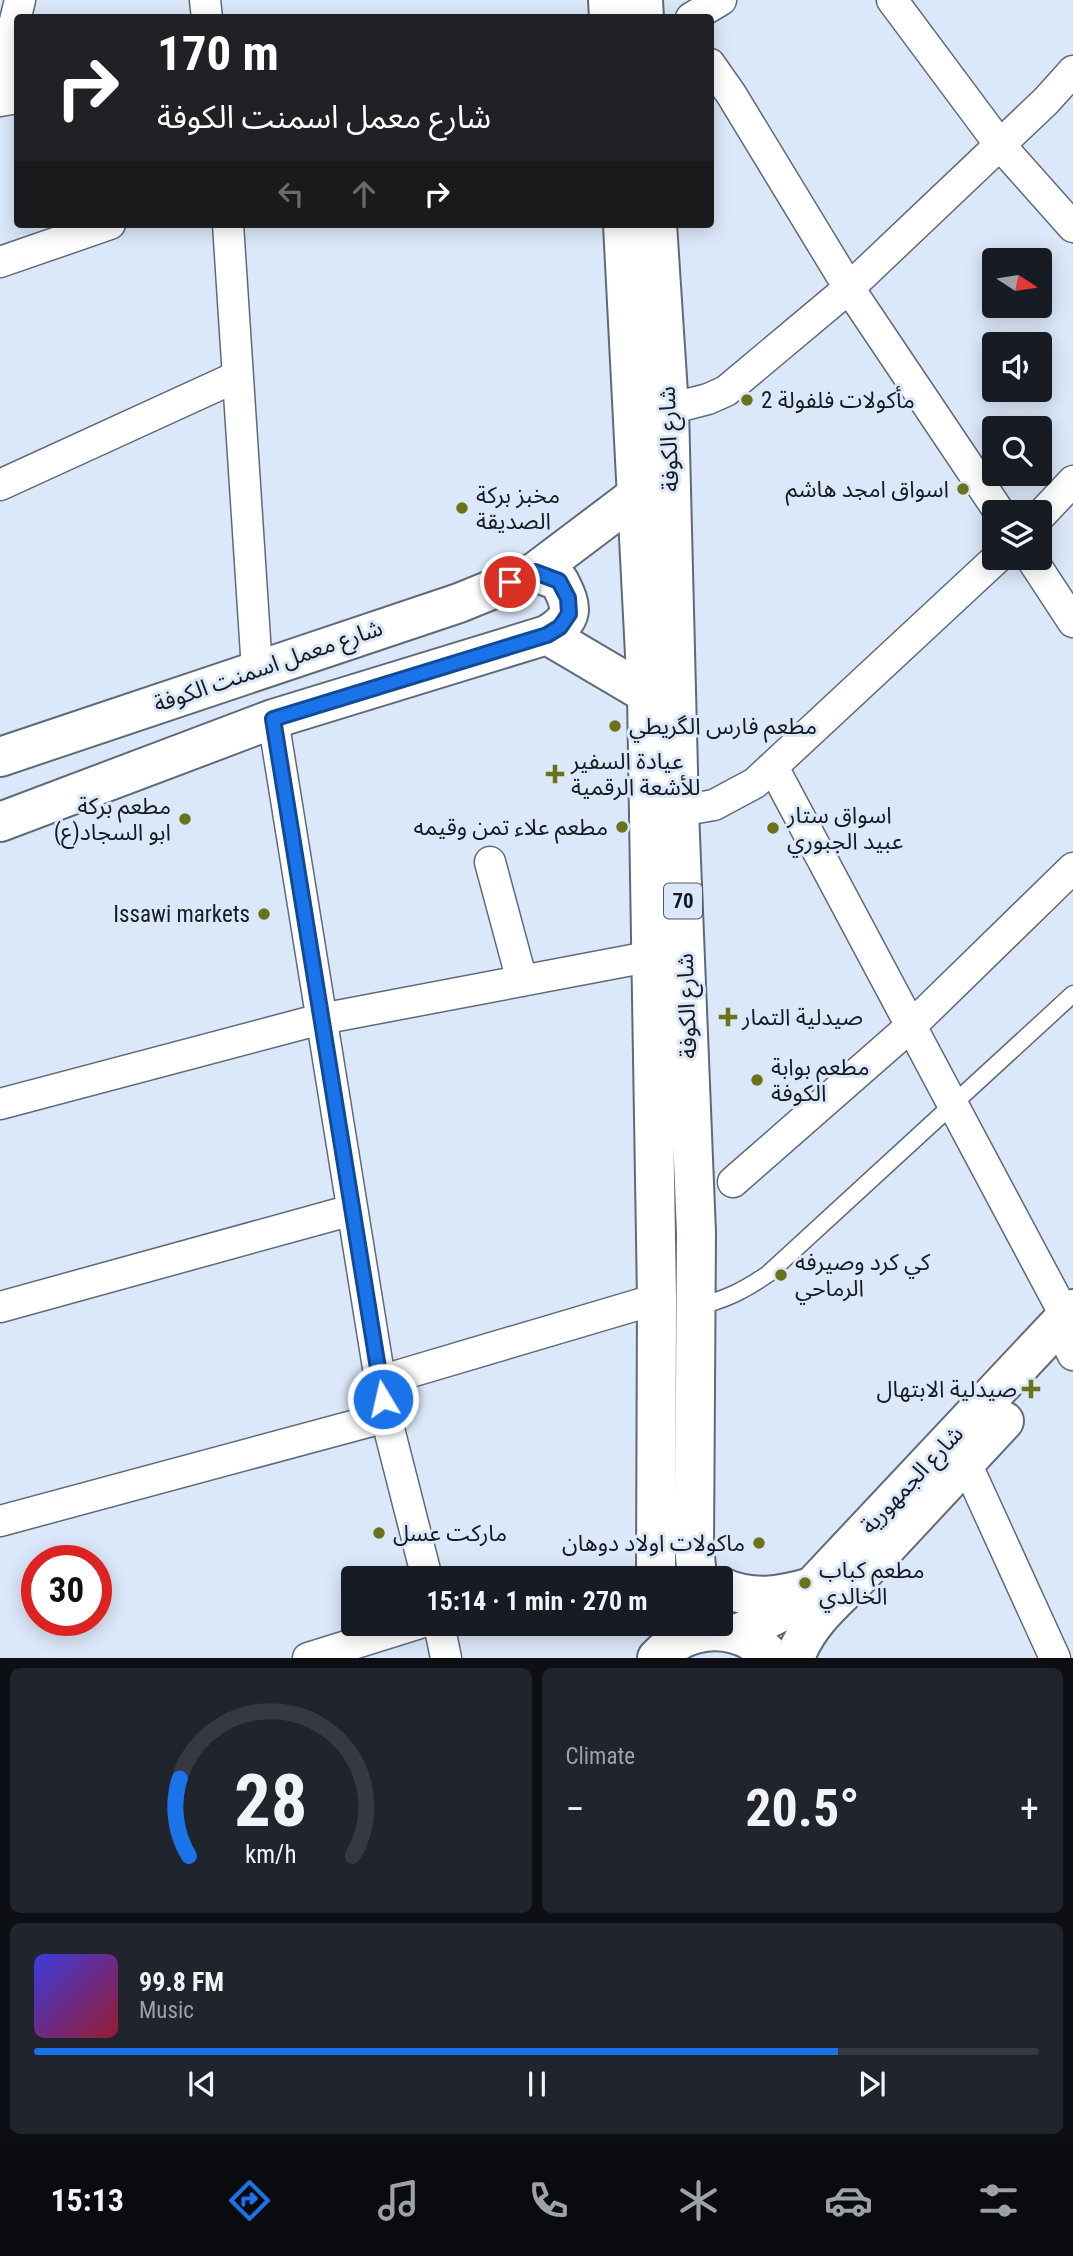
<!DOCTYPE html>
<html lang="en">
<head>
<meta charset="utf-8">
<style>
	:root { --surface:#171b24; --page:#20242c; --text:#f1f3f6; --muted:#9ea1a6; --line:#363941; --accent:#1a73e8 }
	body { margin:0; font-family:"Roboto Condensed","Noto Sans Arabic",sans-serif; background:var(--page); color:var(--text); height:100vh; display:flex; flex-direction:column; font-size:26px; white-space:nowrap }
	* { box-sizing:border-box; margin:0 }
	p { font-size:23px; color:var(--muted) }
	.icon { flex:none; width:38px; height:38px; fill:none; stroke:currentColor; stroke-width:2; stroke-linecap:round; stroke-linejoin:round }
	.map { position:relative; height:1658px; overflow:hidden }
	.sheet { display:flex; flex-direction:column; gap:10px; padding:10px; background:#0d0f14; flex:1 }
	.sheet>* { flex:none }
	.banner { position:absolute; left:14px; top:14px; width:700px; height:214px; border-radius:7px; box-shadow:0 4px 18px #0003; background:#202124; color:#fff; overflow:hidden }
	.needle { width:46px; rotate:102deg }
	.fabs { position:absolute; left:982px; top:248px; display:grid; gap:14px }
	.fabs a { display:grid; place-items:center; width:70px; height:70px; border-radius:7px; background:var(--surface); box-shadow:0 4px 18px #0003; font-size:35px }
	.speed { position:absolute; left:21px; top:1545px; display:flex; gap:14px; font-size:35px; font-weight:700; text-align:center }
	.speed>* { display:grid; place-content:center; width:91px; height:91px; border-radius:50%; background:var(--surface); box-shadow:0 4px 18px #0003; line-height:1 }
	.speed .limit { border:10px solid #d22; background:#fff; color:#111 }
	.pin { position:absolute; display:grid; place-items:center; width:60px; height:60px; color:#fff; margin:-30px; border:4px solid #fff; border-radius:50%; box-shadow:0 2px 7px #0007 }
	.me { position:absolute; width:77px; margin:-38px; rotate:351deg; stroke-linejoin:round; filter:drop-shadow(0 0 5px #0008) }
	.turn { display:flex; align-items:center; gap:24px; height:147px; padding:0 28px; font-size:32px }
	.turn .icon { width:91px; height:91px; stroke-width:2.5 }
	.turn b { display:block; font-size:49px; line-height:60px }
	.lanes { display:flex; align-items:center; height:66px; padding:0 28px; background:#0003; justify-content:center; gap:35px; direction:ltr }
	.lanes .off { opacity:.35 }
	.big { font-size:52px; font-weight:700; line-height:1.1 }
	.sheet .widget { flex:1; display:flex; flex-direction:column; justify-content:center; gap:10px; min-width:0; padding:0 24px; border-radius:10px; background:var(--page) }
	.sheet .dial { align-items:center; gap:0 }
	.dial svg { height:182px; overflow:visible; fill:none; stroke:var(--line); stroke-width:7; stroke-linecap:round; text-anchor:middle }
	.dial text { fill:var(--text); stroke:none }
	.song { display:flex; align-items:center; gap:21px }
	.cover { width:84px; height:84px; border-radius:10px; background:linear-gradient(135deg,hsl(240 70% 55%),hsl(350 70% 35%)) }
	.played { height:7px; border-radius:4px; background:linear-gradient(90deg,var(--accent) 80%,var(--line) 80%) }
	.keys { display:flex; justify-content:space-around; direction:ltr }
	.heat { display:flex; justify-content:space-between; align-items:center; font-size:38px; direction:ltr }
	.sheet .tiles { flex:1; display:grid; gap:10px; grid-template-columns:1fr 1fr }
	.widget:last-child { grid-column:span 2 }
	.trip { position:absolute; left:341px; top:1566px; width:392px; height:70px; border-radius:7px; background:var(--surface); box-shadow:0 4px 18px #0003; font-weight:700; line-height:70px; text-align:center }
	.tabs { display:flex; height:112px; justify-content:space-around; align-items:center; background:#090b0e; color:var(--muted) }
	.tabs .icon { width:49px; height:49px }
	.tabs .selected { color:var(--accent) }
	.tabs b { font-size:32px; color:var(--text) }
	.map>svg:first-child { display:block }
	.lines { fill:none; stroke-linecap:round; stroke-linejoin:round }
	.lane-casing { stroke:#5f6a79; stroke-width:19 }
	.street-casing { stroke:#5f6a79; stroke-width:33 }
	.secondary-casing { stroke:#5f6a79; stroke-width:42 }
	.primary-casing { stroke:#5f6a79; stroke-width:42 }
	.highway-casing { stroke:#5f6a79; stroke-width:42 }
	.lane { stroke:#fff; stroke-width:16 }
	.street { stroke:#fff; stroke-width:30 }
	.secondary { stroke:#fff; stroke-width:38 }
	.primary { stroke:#fff; stroke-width:38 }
	.highway { stroke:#fff; stroke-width:38 }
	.route-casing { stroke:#114b97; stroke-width:18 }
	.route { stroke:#1a73e8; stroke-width:12 }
	.poi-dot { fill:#6a721a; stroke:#dbe8f9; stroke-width:2.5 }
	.labels { text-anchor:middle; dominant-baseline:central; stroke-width:6; stroke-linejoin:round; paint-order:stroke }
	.shield { fill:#dbe8f9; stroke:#515862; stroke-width:2 }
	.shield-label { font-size:21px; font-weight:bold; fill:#161b21 }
	.poi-label { font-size:23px; fill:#161b21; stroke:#dbe8f9; text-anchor:start }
	.street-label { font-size:23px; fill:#161b21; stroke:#dbe8f9 }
</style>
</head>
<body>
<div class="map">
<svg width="1073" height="1658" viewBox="0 0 1073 1658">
	<rect width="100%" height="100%" fill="#dbe8f9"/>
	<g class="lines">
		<g class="lane-casing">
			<path id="lane" d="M695,1307C725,1300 743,1291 768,1274L1073,994"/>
		</g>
		<g class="street-casing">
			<path id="street" d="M205,0L207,18
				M892,0L1000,145L1073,227
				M691,18L721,0
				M710,64L731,94L849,288L1000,513
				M0,82L20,0
				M0,101L18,98
				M228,224L257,670
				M0,262L110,224
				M669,409L708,399L726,391L849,288L1046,101L1073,71
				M0,485L236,377
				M1040,516L1073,481
				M1031,558L1073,622
				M273,719L386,1417L427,1578
				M773,767L1066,1317
				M679,811L714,805L755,783L997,558
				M490,862L522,981
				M0,1104L321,1019L653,956
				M733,1182L911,1026L1073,868
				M0,1307L352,1210
				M1070,1349L1073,1355
				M380,1381L657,1299
				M966,1463L1055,1658
				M0,1521L386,1417
				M439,1624L446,1658
				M308,1658L417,1624"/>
		</g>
		<g class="secondary-casing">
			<path id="secondary" d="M738,1634L777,1614L812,1587L1073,1309
				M795,1658C806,1626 831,1604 855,1581L1004,1421"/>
		</g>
		<g class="primary-casing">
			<path id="primary" d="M547,635L647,694
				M0,757L459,603L535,572L637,495
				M0,822L273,719L547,635C575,618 573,608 559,581L535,572"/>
		</g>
		<g class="highway-casing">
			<path id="highway" d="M608,0L609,18
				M643,0L644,18
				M623,224L647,694L657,1299L656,1578
				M657,224L669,409L679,811L696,1233L694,1545L697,1578
				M721,1587C753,1601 780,1596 812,1587
				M657,1658C689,1623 740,1622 772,1658"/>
		</g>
		<use href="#lane" class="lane"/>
		<use href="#street" class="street"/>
		<use href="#secondary" class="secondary"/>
		<use href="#primary" class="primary"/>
		<use href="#highway" class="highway"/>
	</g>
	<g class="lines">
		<g class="route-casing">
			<path id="route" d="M383,1399L273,719L547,635L560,627L569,614L568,598L559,581L535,572L510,582"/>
		</g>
		<use href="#route" class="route"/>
	</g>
	<g class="poi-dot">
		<circle cx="747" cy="400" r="7"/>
		<circle cx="963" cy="489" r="7"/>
		<circle cx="462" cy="508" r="7"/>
		<circle cx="615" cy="726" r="7"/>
		<path d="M551.5 763.5h7v7h7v7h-7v7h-7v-7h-7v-7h7z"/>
		<circle cx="185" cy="819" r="7"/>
		<circle cx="622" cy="827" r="7"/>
		<circle cx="773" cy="828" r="7"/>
		<circle cx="264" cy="914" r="7"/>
		<path d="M724.5 1006.5h7v7h7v7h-7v7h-7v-7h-7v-7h7z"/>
		<circle cx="757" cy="1080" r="7"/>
		<circle cx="781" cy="1275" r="7"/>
		<path d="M1027.5 1378.5h7v7h7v7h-7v7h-7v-7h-7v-7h7z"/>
		<circle cx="379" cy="1533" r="7"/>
		<circle cx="759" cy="1543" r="7"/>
		<circle cx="805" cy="1583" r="7"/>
	</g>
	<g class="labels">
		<rect class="shield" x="664" y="883.5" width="38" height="35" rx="5"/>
		<g class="shield-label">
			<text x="683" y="901">70</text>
		</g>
		<g class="poi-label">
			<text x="761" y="400">مأكولات فلفولة 2</text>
			<text x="949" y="489" text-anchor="end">اسواق امجد هاشم</text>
			<text x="476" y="495">مخبز بركة<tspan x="476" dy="26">الصديقة</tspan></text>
			<text x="629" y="726">مطعم فارس الگريطي</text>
			<text x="571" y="761">عيادة السفير<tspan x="571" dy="26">للأشعة الرقمية</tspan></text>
			<text x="171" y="806" text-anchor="end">مطعم بركة<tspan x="171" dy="26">ابو السجاد(ع)</tspan></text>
			<text x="787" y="815">اسواق ستار<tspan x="787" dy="26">عبيد الجبوري</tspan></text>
			<text x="608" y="827" text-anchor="end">مطعم علاء تمن وقيمه</text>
			<text x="250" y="914" text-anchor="end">Issawi markets</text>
			<text x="742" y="1017">صيدلية التمار</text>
			<text x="771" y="1067">مطعم بوابة<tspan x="771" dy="26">الكوفة</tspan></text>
			<text x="795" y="1262">كي كرد وصيرفه<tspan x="795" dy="26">الرماحي</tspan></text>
			<text x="1017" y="1389" text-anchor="end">صيدلية الابتهال</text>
			<text x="393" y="1533">ماركت عسل</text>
			<text x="745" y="1543" text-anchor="end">ماكولات اولاد دوهان</text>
			<text x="819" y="1570">مطعم كباب<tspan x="819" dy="26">الخالدي</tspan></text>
		</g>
		<g class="street-label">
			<text transform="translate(669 439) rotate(-92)">شارع الكوفة</text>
			<text transform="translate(268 666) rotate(-19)">شارع معمل اسمنت الكوفة</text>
			<text transform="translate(687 1006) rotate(-92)">شارع الكوفة</text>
			<text transform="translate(912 1480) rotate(-47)">شارع الجمهورية</text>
		</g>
	</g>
</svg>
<div class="fabs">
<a><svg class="needle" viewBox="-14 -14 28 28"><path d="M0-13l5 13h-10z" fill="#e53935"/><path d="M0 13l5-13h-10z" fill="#9ea1a6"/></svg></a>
<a><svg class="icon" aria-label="sound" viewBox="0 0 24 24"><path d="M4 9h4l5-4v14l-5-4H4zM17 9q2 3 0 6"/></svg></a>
<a><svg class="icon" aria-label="search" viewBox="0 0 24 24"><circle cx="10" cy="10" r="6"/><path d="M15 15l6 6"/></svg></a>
<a><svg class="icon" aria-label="layers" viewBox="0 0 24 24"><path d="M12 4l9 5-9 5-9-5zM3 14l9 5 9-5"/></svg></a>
</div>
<div class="speed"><div class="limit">30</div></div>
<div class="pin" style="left:510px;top:582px;background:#d93025"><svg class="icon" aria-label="arrive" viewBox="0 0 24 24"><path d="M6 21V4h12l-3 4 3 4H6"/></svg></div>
<svg class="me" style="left:383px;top:1399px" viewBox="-20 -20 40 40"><circle r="17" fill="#1a73e8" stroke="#fff" stroke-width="3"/><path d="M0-11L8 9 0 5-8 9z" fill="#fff"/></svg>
<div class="trip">15:14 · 1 min · 270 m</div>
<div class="banner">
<div class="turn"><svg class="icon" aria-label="right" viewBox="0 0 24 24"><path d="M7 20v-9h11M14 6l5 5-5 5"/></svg><div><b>170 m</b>شارع معمل اسمنت الكوفة</div></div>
<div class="lanes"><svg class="icon off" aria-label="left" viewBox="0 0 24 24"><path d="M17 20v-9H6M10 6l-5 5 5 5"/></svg><svg class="icon off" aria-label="ahead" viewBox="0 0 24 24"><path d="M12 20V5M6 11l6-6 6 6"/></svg><svg class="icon" aria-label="right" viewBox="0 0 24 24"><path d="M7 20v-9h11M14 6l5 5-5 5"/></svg></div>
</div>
</div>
<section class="sheet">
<div class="tiles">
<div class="widget dial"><svg viewBox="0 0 100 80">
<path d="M14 69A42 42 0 1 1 86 69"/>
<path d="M14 69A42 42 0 0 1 10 35" stroke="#1a73e8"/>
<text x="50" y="56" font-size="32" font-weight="700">28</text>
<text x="50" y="72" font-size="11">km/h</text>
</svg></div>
<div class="widget"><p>Climate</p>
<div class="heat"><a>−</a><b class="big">20.5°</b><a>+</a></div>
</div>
<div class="widget">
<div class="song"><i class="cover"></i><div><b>99.8 FM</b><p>Music</p></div></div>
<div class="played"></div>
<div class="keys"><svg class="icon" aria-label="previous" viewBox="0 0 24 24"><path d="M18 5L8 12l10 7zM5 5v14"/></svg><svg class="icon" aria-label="pause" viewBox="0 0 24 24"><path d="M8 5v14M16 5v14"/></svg><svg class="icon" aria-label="next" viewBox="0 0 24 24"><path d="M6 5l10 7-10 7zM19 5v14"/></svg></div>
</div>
</div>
</section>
<nav class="tabs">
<b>15:13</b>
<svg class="icon selected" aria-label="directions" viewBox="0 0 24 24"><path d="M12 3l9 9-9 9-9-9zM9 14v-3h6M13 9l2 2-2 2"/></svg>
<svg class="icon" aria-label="music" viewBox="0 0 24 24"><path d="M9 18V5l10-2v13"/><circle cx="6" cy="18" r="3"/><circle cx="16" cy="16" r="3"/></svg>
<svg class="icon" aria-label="phone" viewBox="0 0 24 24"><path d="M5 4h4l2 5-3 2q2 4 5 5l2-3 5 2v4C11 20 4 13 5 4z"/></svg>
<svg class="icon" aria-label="climate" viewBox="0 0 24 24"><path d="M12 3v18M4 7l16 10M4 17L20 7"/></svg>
<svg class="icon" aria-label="car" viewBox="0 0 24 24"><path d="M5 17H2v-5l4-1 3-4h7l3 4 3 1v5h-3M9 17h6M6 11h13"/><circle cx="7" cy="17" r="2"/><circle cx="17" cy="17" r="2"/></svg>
<svg class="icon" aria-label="filters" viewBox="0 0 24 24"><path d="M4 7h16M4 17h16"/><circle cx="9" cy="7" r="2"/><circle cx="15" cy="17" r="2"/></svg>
</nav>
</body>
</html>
